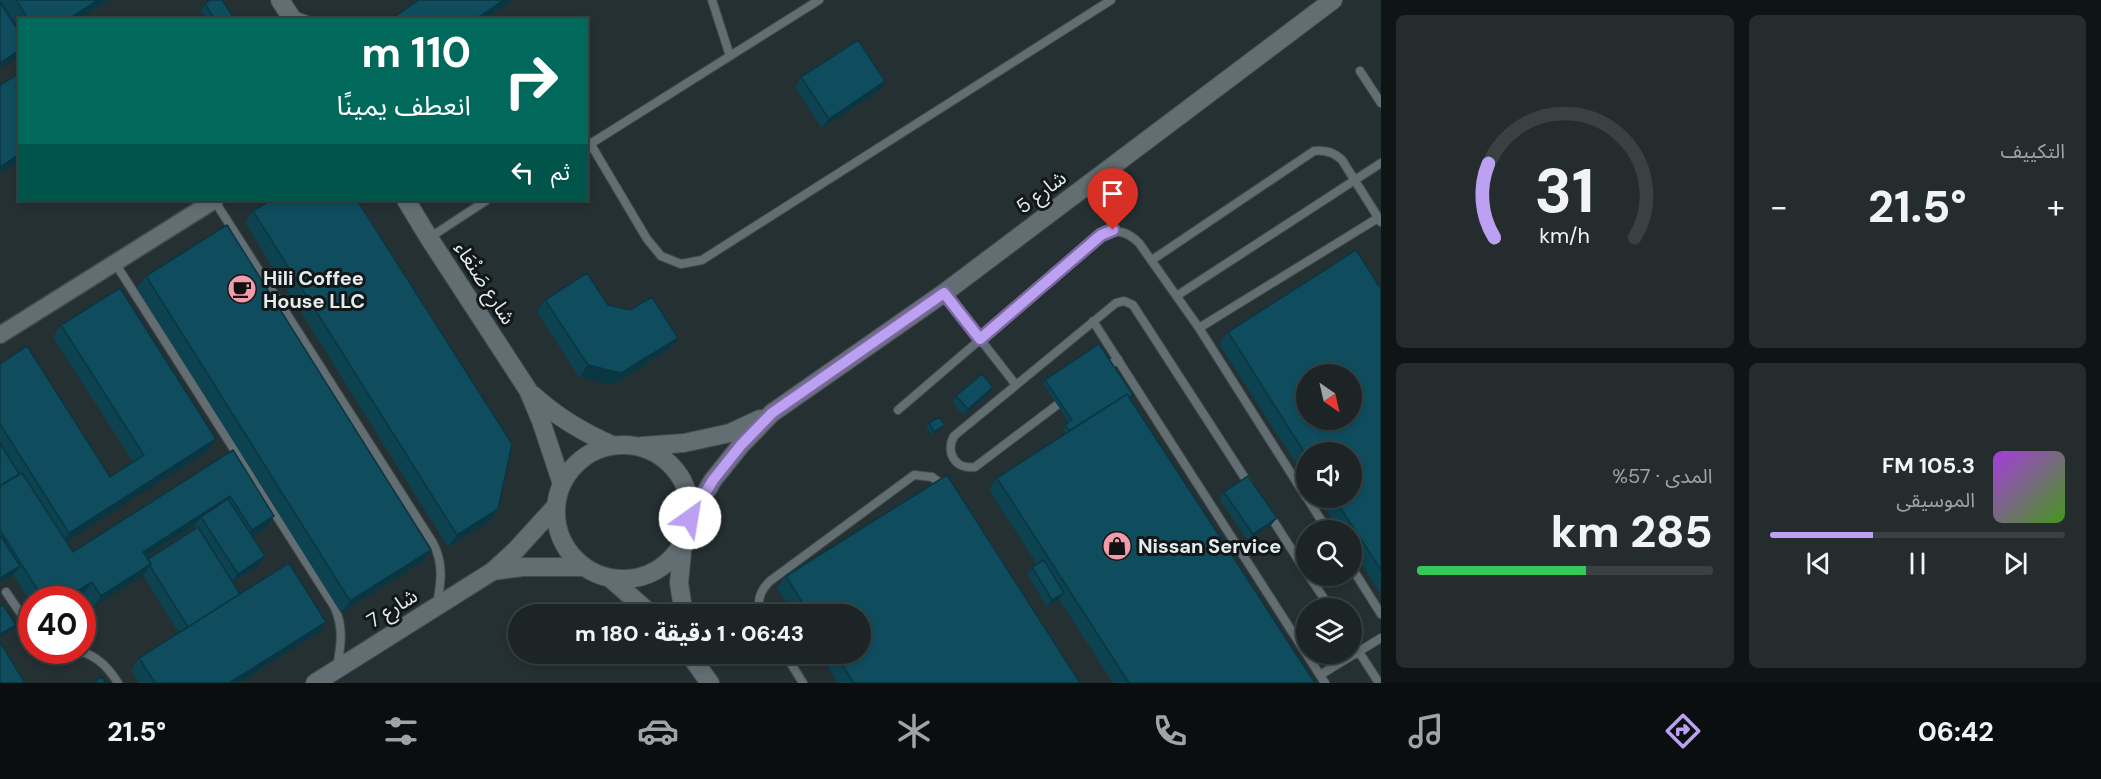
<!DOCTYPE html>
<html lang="ar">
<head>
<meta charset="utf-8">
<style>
	:root { --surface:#1c2426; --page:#252c2e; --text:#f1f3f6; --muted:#a0a4a7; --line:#3a4143; --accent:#bca0f2 }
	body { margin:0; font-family:"DM Sans","Noto Sans Arabic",sans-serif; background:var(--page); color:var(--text); direction:rtl; height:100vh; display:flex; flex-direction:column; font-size:22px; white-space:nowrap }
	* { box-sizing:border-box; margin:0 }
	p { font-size:20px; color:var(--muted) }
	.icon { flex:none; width:33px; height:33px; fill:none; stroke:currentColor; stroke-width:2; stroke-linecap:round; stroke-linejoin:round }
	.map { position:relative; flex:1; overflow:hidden; direction:ltr }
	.side { display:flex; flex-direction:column; gap:15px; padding:15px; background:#0f1415; width:720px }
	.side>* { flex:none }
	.banner { position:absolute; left:18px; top:18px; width:570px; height:183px; border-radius:0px; box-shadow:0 3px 9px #0003,0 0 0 2px var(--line); direction:rtl; background:#00695c; color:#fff; overflow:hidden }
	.needle { width:39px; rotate:146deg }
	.buttons { position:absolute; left:1296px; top:364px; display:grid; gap:12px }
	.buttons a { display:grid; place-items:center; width:66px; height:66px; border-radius:50%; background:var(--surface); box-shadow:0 3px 9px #0003,0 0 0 2px var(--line); font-size:30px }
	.speed { position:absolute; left:18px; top:586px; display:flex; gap:12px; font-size:30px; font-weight:700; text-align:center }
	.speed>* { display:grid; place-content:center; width:78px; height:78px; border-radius:50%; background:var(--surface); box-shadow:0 3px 9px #0003,0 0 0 2px var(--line); line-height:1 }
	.speed .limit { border:9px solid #d22; background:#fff; color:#111 }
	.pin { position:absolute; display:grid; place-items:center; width:51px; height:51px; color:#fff; margin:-62px -26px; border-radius:50% 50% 50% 0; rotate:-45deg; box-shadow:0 0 6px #0007 }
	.pin .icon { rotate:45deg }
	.me { position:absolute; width:66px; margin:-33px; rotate:32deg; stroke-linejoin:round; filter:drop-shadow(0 0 4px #0008) }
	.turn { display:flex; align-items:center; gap:21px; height:126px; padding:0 18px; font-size:27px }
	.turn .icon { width:78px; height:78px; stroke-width:2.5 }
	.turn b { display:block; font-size:42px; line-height:51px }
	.then { display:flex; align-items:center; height:57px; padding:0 18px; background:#0003; gap:12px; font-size:22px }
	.big { font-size:45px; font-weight:800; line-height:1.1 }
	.side .tile { flex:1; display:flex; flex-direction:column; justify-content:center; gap:9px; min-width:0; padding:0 21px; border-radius:9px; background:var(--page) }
	.side .dial { align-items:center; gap:0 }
	.dial svg { height:156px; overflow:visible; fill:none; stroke:var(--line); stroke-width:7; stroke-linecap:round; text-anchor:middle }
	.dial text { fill:var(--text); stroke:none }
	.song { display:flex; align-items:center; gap:18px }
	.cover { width:72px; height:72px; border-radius:9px; background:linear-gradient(135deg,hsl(280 70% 55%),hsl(100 70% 35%)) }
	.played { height:6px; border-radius:3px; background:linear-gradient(90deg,var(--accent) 35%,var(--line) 35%) }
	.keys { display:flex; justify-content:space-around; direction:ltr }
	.heat { display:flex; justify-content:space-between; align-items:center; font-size:33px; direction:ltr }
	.charge { height:9px; border-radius:4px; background:linear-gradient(90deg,#34c759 57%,var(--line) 0) }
	.side .tiles { flex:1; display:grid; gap:15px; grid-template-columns:repeat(2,1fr) }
	.trip { position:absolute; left:508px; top:604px; width:363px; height:60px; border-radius:30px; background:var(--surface); box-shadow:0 3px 9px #0003,0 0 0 2px var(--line); font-weight:800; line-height:60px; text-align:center; direction:rtl }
	.tabs { display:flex; height:96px; justify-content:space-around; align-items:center; background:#0b0e0f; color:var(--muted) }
	.tabs .icon { width:42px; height:42px }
	.tabs .selected { color:var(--accent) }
	.tabs b { font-size:27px; color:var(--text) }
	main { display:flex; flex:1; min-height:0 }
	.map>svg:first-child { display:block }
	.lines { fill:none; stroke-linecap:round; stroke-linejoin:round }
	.service-casing { stroke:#414b4e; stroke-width:10 }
	.minor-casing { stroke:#414b4e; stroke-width:19 }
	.tertiary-casing { stroke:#414b4e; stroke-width:20 }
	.service { stroke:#626e72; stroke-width:8 }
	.minor { stroke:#626e72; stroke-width:16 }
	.tertiary { stroke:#626e72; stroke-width:18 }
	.wall { fill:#0d4251; fill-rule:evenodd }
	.shaded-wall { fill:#0a3642 }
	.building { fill:#0f4d5e; stroke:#0a3642; stroke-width:1.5; fill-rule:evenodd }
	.route-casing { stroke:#7a689d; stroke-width:15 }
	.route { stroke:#bca0f2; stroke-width:10 }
	.labels { text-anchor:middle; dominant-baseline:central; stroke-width:6; stroke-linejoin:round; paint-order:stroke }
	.street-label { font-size:20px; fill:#e5ecee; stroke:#121718 }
	.poi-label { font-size:20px; font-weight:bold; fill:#e5ecee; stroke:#121718; text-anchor:start }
</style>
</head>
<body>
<main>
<section class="side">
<div class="tiles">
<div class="tile"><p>التكييف</p>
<div class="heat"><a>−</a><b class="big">21.5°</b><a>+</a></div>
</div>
<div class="tile dial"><svg viewBox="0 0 100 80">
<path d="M14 69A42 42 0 1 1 86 69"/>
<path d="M14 69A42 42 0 0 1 11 31" stroke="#bca0f2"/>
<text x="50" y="56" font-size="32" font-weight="700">31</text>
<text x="50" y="72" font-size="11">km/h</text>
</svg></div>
<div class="tile">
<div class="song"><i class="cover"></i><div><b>105.3 FM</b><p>الموسيقى</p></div></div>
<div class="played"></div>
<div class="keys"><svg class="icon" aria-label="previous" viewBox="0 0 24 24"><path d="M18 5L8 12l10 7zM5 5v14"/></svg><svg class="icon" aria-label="pause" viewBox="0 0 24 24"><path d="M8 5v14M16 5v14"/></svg><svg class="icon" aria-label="next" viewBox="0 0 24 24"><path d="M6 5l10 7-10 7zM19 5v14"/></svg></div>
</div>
<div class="tile"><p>المدى · 57%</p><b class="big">285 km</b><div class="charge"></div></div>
</div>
</section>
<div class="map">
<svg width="1381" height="683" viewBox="0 0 1381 683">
	<rect width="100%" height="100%" fill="#253033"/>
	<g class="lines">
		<g class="service-casing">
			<path id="service" d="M712,0L730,56
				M291,14L307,20
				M1360,71L1381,103
				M590,143L647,239L661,256L681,264L702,260L1111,0
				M587,146L819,0
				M214,200L433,543C444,564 441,582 437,604
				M429,238L487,200
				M1152,260L1314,151C1326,150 1333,152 1342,160L1381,222
				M115,263L334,606C344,627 341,645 337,667
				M944,293L1016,385
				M1178,295L1381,163
				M1093,321L1325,683
				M1199,328L1378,218
				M1104,370L1118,359
				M1065,399L975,467C955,470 945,452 954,436L1116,303L1124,301L1133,305L1250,486
				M898,410L1102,235C1117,229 1127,231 1139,243L1199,328L1306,497
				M1307,498L1328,531
				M1269,514L1306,572
				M1352,568L1381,614
				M1309,576L1331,609
				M6,592L32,630
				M761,615C756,601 760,591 770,581L914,475L932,477L944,486
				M1352,641L1379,683
				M80,651C98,657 108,667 118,683
				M785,654L803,683
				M1320,675L1381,638"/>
		</g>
		<g class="minor-casing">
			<path id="minor" d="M0,335L215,200"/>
		</g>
		<g class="tertiary-casing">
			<path id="tertiary" d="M280,0L293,20
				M406,200L429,238L528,390L541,421L562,484
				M533,395C557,417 582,432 612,445
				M556 512a67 67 0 1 1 134 0a67 67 0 1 1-134 0Z
				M642,446L684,443L730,433L760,419
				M690,518L713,480L741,445L772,413L944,293L1333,0
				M683,542L679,583L684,615
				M493,571L523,567H584
				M610,578L652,615
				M689,654L710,683
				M315,683L493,571L515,551L556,506"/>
		</g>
		<use href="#service" class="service"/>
		<use href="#minor" class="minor"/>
		<use href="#tertiary" class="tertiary"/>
	</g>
	<path class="wall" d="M0,0H109L78,20H20V30Z
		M205,4L235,20H207L201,11Z
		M801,77L885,81L879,91L822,128L795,87Z
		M253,211L490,521L448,547L245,223Z
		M146,276L431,550L422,562L341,613L137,288Z
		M1381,289V595L1352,549V531H1340L1318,498H1352L1306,453V479L1219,344L1228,332Z
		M545,300L608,305L630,310L678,338L669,349L613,385L579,377L537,312Z
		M61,325L216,439L208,451L66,541L73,552L233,450L274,516L266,528L252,536L265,556L259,565L233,582L240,594L318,633L239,683H139L131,670L139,658L179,633L143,575L93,607L84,593L73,600H32V605L13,575L0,583V364L110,477L133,462L53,337ZM195,525L194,526L196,529L148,559L146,556Z
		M1045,380L1130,398L1315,683H1113L1059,599L1047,607L1027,574L1032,567L1037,564L989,490L997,478L1066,433L1063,429L1065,425L1069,423L1043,383Z
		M989,394L963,415L952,402L956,396Z
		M929,423L945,425L942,428L932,435L926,427Z
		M1224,492L1272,524L1248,540L1219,499Z
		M786,576L1080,683H838L820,654H861V615H795L777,588Z"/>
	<path class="shaded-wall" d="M98,0H109L78,20H67Z
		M504,0H513L484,20H474Z
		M20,50L19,57L0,69V63Z
		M885,81L879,91L822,128L829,119Z
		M20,154V161L0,173V167Z
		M678,338L669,349L613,385L579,377L588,365Z
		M993,387L989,394L963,415L968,409Z
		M945,425L942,428L932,435L934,432Z
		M216,439L208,451L61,545L69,533Z
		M230,496L221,508L201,517L195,525L135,563L143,552Z
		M498,509L490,521L448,547L457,535Z
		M274,516L266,528L244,542L252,530Z
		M1277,518L1272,524L1248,540L1253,534Z
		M431,550L422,562L341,613L350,601Z
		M265,556L259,565L231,583L238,574Z
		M151,564L143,576L93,607L101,596Z
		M20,566L13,575L0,583V578Z
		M92,582L84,593L73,600H63Z
		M1064,593L1059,599L1047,607L1052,600Z
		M326,622L318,633L239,683H229Z
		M16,625L11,631L0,638V634Z"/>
	<path class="building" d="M16,0H98L67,20H29Z
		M211,0H222L235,20H215L205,4Z
		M419,0H504L474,20H390Z
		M0,2L20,33V50L0,63Z
		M858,40L885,81L829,119L801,77Z
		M20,73V154L0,167V85Z
		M271,200H357L512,444L498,509L457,535L253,211Z
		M227,225L431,550L350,601L146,276Z
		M1356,250L1381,289V570L1334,498H1352V453H1306V455L1228,332ZM1306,375H1352V420H1306Z
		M587,273L608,305L630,310L652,297L678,338L621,373L588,365L545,300Z
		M120,288L216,439L69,533L0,424V364L27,346L110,477L144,455L61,325Z
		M1099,344L1133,395L1129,397L1127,394L1069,431L1065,425L1072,420L1045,380Z
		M982,374L993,387L968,409L956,396Z
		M1127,394L1315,683H1129L997,478Z
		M939,417L945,425L934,432L929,423Z
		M0,443L19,474L0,486Z
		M233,450L274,516L252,530L230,496L143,552L151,564L101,596L92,582L63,600H44L0,530V486L22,473L73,552Z
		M947,475L1080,683H854L835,654H861V615H810L786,576Z
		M1248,476L1277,518L1253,534L1224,492Z
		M228,499L265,556L238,574L201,517Z
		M198,527L240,594L188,627L150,566L151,564L148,559Z
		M0,535L20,566L0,578Z
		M1044,560L1064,593L1052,600L1032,567Z
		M289,563L326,622L229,683H155L139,658Z
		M3,605L16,625L0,634V607Z
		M0,642L25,683H0Z
		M102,677L106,683H92Z"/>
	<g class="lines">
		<g class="route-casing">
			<path id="route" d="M690,518L713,480L741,445L772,413L944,293L980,339L1101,235L1113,230"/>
		</g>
		<use href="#route" class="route"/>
	</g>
	<defs>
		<g id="cafe-disc" transform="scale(1.5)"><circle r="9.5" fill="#f39aab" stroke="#121718"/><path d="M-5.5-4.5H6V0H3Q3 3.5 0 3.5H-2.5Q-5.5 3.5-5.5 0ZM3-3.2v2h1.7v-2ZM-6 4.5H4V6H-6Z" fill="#111"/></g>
		<g id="shop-disc" transform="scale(1.5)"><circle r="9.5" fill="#f39aab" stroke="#121718"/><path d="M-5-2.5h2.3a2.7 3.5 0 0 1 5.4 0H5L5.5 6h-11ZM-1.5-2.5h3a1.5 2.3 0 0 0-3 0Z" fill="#111"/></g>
	</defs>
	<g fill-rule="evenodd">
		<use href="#cafe-disc" x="242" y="289"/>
		<use href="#shop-disc" x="1117" y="546"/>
	</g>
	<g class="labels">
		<g class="street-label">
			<text transform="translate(1041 192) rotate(-37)">شارع 5</text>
			<text transform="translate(485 283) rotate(57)">شارع صَنْعَاء</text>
			<text transform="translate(392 608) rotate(-32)">شارع 7</text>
		</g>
		<g class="poi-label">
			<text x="263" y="278">Hili Coffee<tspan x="263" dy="23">House LLC</tspan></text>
			<text x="1138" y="546">Nissan Service</text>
		</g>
	</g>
</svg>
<div class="buttons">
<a><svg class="needle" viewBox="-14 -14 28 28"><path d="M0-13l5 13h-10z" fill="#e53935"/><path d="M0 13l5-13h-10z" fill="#a0a4a7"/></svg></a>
<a><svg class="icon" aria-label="sound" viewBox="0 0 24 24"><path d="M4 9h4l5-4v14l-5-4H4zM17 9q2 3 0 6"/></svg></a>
<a><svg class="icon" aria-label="search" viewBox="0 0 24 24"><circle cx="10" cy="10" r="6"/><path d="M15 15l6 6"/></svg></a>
<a><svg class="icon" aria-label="layers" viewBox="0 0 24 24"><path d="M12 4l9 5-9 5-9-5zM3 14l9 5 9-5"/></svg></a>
</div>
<div class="speed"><div class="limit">40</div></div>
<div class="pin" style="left:1113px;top:230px;background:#d93025"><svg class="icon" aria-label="arrive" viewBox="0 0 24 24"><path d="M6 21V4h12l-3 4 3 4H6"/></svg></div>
<svg class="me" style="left:690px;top:518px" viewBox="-20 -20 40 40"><circle r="19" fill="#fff"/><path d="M0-13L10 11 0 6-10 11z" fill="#bca0f2"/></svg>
<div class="trip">06:43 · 1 دقيقة · 180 m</div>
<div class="banner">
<div class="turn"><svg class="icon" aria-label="right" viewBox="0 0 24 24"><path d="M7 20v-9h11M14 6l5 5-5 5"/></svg><div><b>110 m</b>انعطف يمينًا</div></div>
<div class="then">ثم<svg class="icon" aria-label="left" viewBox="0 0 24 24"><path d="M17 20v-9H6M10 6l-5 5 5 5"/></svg></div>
</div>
</div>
</main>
<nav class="tabs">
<b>06:42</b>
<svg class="icon selected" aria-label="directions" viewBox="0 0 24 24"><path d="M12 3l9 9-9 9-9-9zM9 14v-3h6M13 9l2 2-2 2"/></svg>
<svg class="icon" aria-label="music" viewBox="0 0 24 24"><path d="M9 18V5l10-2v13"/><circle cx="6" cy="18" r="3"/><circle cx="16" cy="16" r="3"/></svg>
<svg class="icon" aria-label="phone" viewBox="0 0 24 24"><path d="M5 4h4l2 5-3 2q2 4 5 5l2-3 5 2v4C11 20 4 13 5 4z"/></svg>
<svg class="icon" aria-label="climate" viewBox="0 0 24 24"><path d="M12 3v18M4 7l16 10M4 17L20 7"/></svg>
<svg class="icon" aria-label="car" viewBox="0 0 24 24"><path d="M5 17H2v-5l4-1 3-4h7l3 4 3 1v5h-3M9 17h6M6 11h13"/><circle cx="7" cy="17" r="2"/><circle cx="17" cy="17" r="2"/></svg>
<svg class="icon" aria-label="filters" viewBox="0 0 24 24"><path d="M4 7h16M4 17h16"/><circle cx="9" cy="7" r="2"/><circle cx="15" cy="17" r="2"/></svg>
<b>21.5°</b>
</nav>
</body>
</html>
